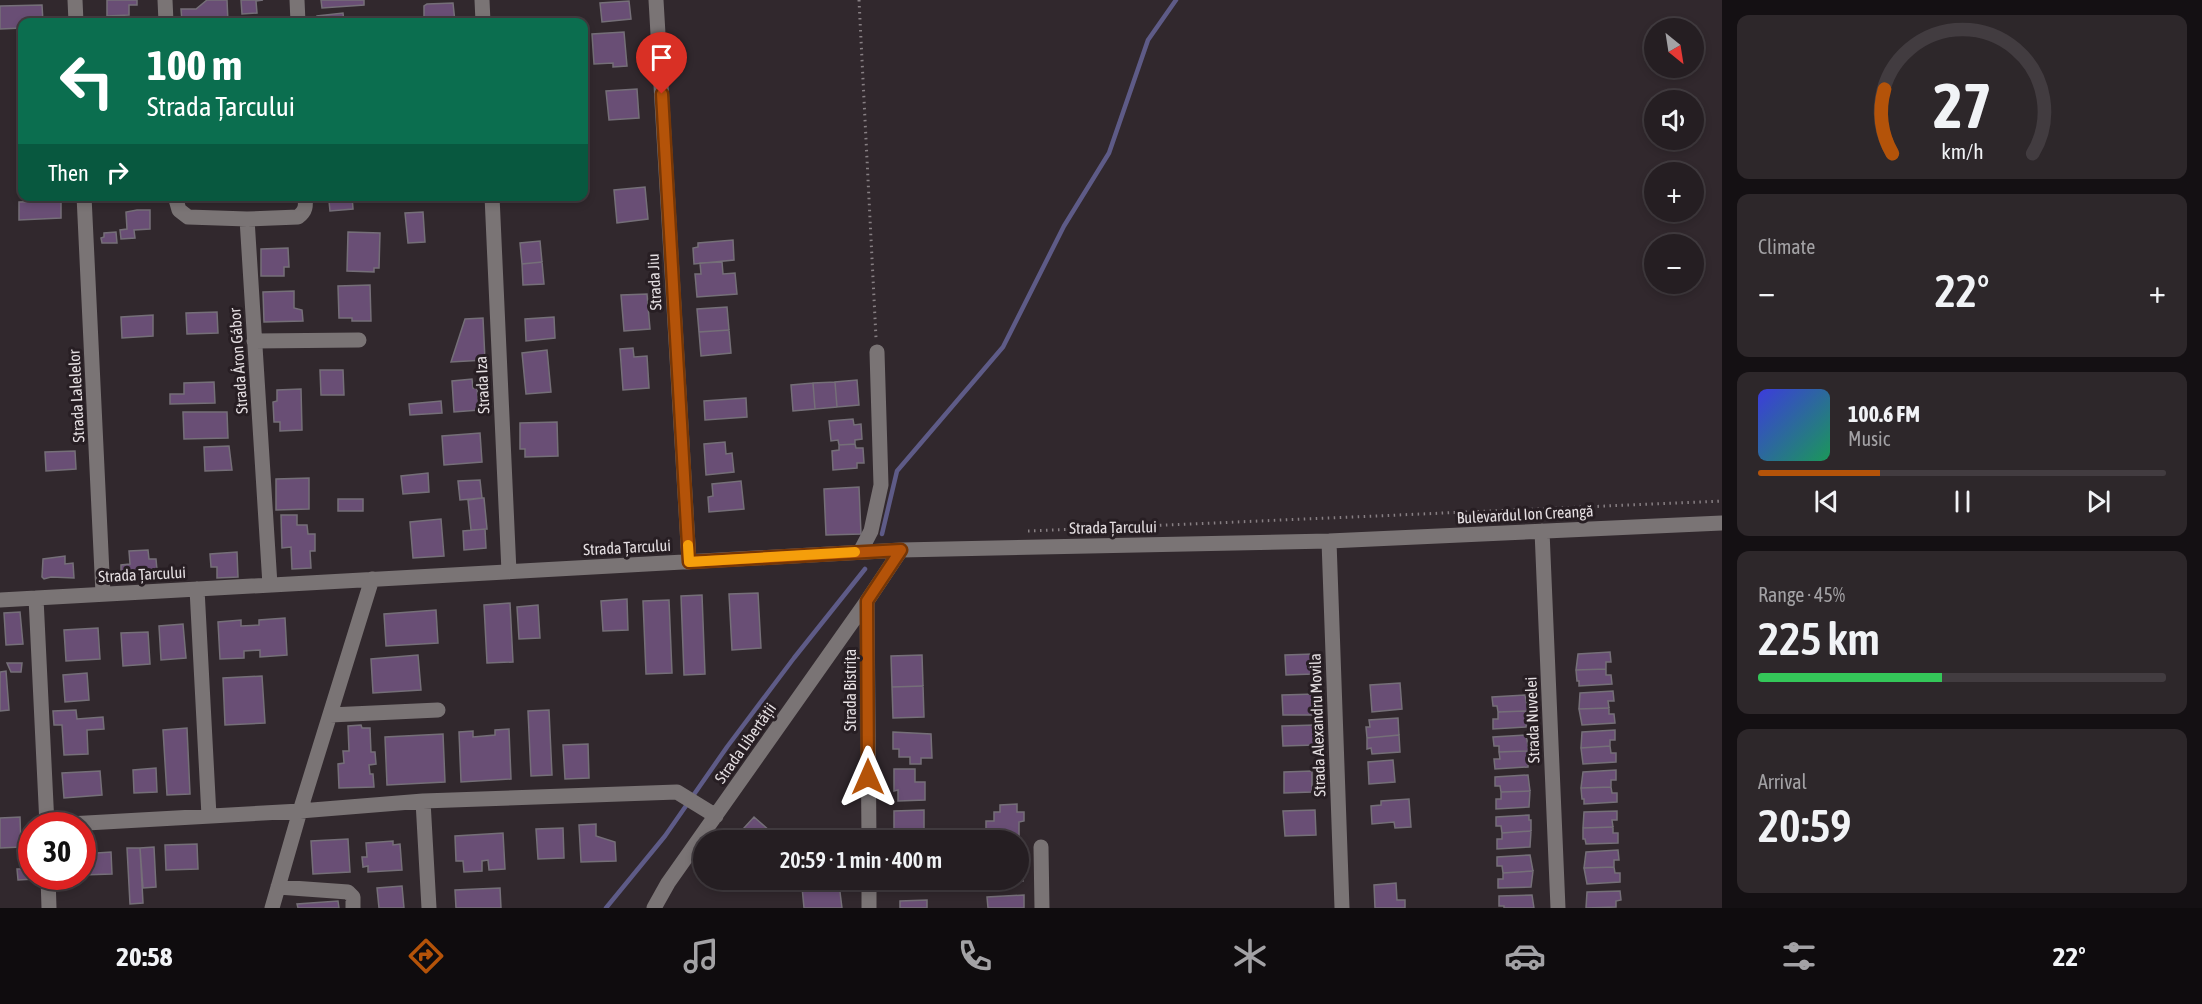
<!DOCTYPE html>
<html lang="en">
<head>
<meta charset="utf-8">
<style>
	:root { --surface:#251e22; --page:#2d272a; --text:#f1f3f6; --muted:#a3a2a5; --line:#423c40; --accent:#b45309 }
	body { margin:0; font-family:"Asap Condensed",sans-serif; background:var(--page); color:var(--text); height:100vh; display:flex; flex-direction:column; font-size:22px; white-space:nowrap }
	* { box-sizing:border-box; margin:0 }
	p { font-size:20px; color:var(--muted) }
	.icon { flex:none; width:33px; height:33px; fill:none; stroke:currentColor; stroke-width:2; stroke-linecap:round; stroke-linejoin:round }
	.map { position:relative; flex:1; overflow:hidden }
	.side { display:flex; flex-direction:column; gap:15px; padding:15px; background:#141013; width:480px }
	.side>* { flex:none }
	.guide { position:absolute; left:18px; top:18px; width:570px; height:183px; border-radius:12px; box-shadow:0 3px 9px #0003,0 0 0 2px var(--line); background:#0b6e4f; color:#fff; overflow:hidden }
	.needle { width:39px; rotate:150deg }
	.buttons { position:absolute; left:1644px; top:18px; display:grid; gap:12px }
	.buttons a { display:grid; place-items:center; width:60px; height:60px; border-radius:50%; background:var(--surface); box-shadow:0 3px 9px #0003,0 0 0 2px var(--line); font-size:30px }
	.speed { position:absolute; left:18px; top:812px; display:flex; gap:12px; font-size:30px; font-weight:700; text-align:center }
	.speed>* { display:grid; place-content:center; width:78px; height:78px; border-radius:50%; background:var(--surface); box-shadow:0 3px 9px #0003,0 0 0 2px var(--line); line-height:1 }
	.speed .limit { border:9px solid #d22; background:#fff; color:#111 }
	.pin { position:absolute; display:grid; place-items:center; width:51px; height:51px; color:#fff; margin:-62px -26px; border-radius:50% 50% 50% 0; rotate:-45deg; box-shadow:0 0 6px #0007 }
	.pin .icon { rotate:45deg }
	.me { position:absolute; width:66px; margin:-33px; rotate:0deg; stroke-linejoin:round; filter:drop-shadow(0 0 4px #0008) }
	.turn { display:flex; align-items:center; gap:21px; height:126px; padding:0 30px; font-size:27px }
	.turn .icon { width:78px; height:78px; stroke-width:2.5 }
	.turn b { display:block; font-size:42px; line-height:51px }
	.then { display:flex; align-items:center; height:57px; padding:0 30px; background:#0003; gap:12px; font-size:22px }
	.big { font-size:45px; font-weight:600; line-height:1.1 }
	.side .card { flex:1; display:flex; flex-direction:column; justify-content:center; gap:9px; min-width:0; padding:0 21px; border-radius:12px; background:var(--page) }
	.side .dial { align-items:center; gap:0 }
	.dial svg { height:156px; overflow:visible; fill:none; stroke:var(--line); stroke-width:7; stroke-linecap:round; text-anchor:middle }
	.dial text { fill:var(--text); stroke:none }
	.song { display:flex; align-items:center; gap:18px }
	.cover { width:72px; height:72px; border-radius:9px; background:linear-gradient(135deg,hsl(240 70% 55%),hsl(150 70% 35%)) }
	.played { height:6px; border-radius:3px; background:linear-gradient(90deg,var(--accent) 30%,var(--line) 30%) }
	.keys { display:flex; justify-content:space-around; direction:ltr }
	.heat { display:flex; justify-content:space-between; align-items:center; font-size:33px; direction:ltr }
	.charge { height:9px; border-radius:4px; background:linear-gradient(90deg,#34c759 45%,var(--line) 0) }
	.trip { position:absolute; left:693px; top:830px; width:336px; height:60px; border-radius:30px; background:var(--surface); box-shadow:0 3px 9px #0003,0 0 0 2px var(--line); font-weight:600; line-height:60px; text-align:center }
	.menu { display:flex; height:96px; justify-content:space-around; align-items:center; background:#0f0c0e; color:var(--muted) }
	.menu .icon { width:42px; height:42px }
	.menu .current { color:var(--accent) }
	.menu b { font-size:27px; color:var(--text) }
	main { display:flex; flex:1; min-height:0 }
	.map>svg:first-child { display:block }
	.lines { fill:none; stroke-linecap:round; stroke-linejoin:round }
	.stream { stroke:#5e5b87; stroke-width:4.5 }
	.building { fill:#694e75; stroke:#756f78; stroke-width:1.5 }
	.path { stroke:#877f83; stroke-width:3; stroke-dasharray:1.5 4.5; stroke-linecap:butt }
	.minor { stroke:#7a7475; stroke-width:15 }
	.route-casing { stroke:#753606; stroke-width:15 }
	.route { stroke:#b45309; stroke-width:10 }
	.slow { stroke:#f59e0b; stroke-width:10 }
	.labels { text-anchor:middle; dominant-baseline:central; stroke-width:6; stroke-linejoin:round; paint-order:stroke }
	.street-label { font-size:16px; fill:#e4dee1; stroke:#271e23 }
</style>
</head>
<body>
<main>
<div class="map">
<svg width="1722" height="908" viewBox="0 0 1722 908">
	<rect width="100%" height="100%" fill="#31282d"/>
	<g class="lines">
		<path class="stream" d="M882,534L897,471L1003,347L1064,226L1109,153L1148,40L1176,0
			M606,908L665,836L727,747L794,658L865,569"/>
	</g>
	<path class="building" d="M107,0H137V5H129V15L107,16Z
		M207,0H227L228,22H182L181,9H196Z
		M241,0H263L256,1L257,13L242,14Z
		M321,0H364V5L322,8Z
		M629,1L631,19L602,22L600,3Z
		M453,3L455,22H424V6L427,4Z
		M42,5L43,22H22V28L0,29V6Z
		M343,13L344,22H317V16Z
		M624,32L627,66L613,67V63L594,64L592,34Z
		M637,89L639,118L609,120L606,91Z
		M645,187L648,219L617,223L614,190Z
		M323,196H352L353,209L330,211L329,201H324Z
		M61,201V218L19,220V202Z
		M137,210H150V229L134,230L135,238L121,239L120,230L127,229L126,212Z
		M423,212L425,242L408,243L405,213Z
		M116,232L117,243H102L101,238L104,237V233Z
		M348,232L380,233L379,268H374V272L347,271Z
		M733,240L734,260L694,264L693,248L698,247V243Z
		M540,241L542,262L522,264L520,243Z
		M288,248L289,267H284V276H261V249Z
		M542,262L544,284L523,285L522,264Z
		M722,262L723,274L735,273L737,294L697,297L695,274H701L700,263Z
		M370,285L371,321H352V318H339L338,286Z
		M294,291V308L302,310L303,321L264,322L263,292Z
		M647,294L650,329L624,331L621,295Z
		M727,307L729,330L699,332L697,309Z
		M217,312L218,333L187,334L186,313Z
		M153,315V336L122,338L121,317Z
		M554,317L555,338L526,341L525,319Z
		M483,318L485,360L451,362L465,319Z
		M729,330L731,353L701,356L699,332Z
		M633,348L634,357L647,356L649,388L623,390L620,349Z
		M547,350L551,392L526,394L522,353Z
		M320,370H343L344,395H321Z
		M472,379L473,388H477L479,410L454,412L452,381Z
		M857,380L859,405L837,407L835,382Z
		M214,382L215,403L170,404V394H184V383Z
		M835,382L837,407L815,409L813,383Z
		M813,383L815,409L793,411L791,385Z
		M301,389L302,430L280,431V422H274L273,402L277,401V390Z
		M746,398L747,417L705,420L704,401Z
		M441,401L442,413L410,415L409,404Z
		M183,412H227L228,438L184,439Z
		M853,419L854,425L861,424L862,439L855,440V444L839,445L838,440L831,441L829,421Z
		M557,422L558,456L525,457V449H520V423Z
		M480,433L482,462L444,465L442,436Z
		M725,442L726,454L732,453L734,472L706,475L704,444Z
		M855,444L856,448H863L864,463H857V468L833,470L832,451L839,450V445Z
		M229,446L232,470L205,471L204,447Z
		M75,451L76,469L46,471L45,452Z
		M428,473L429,492L403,494L401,476Z
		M309,478V509L276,510V479Z
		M480,480L482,498L460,500L458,481Z
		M741,481L744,509L709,512L708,497L713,496L712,484Z
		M859,487L861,534L826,535L824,489Z
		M482,498H484L487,529L471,530L468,500Z
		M338,499H363V511H338Z
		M281,515H297V525H307L308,534H315V551H310L311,568L292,569L291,547L282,548Z
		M441,519L444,556L413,558L410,522Z
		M485,529L486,548L464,550L463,531Z
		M148,550L149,559H156L157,570L144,571V574L121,575V565L130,564L129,551Z
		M237,552L238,577L217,578V567H211L210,554Z
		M65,556V564L73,563L74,578L51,577L44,579L42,577L43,559Z
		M758,593L761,648L732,650L729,594Z
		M702,595L705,674L684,675L681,596Z
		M627,599L628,630L603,631L601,601Z
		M669,600L672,673L646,674L643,601Z
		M510,603L513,662L487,663L484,605Z
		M538,605L540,638L519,639L517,607Z
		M436,610L438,643L386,646L384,614Z
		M20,612L23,644L6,645L4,613Z
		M285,618L287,655L260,657V650L244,651V658L220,659L218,622L241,620V626L259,625V620Z
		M183,624L186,658L161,660L159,626Z
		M98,628L100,659L66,661L64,630Z
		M148,632L150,664L123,666L121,633Z
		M1610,652L1611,662H1606V669L1576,670L1578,654Z
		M1313,654V674L1286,675L1285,655Z
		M418,655L421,690L373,693L371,659Z
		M922,655L923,686L892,687L891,656Z
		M7,663H22L21,672H11Z
		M1606,669V675H1611L1612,684L1579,686V681H1577L1576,670Z
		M6,671L9,710L0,711V672Z
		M87,673L89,700L65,702L63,675Z
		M262,676L265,723L225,725L223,678Z
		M1400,683L1402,709L1372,712L1370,685Z
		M923,686L924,717L893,718L892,687Z
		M1613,691L1614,701H1608L1609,708L1579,709L1580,693Z
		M1315,694L1316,715H1283L1282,695Z
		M1525,695L1528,711L1498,712L1497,706H1493L1492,697Z
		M1609,708V714H1614L1615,723L1582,725L1579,709Z
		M76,710L77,719L103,717L104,729L87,730L88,754L64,755L62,725H54L53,711Z
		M549,710L552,775L531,776L528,711Z
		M1528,711L1526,727L1493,729V719H1498V712Z
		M1398,718L1399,735L1367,738L1366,727H1370L1369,720Z
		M361,725L362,728H370L371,752H375L376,764L369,765L370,774H373L374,787L339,788L338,764L344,763L343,751H349L348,726Z
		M1315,725V745L1283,746L1282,726Z
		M187,728L190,794L167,795L163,730Z
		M509,729L511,779L461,782L459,732L473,731V737L495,735V730Z
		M1615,730V740H1610V746L1581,748L1582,732Z
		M893,732L931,734L932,758H921V764H910V757H899V749H893Z
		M443,734L445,782L387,785L385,737Z
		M1399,735L1400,752L1372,754L1371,748L1367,749V738Z
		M1526,735L1529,751L1499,752V746H1494L1493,737Z
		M588,744L589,778L565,779L563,745Z
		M1610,746L1611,753H1616V762L1583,764L1581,748Z
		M1529,751L1528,767L1495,769L1494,759H1500L1499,752Z
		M1393,760L1395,782L1369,784L1368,762Z
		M156,768L157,792L134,793L133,770Z
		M894,769H915V782H925V800L898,801V790L894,791Z
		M1616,770V780H1611V787L1581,788L1583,772Z
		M100,771L102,795L64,798L62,773Z
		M1312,771V792L1284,793V772Z
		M1528,775L1530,791L1501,792L1500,786H1495V777Z
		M1611,787L1612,793H1617V802L1584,804V799H1582L1581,788Z
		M1530,791L1529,807L1496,809V799H1501V792Z
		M1409,799L1411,827L1395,828L1394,822L1372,824L1371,806L1381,805V801Z
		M1017,804V812H1024V821L1019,822V836H1008V840H996L995,837H986V821H994V812H1000V805Z
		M924,810V840H894V811Z
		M1315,810L1316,835L1285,836L1283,811Z
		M1617,811V820H1612L1613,827L1583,828L1584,812Z
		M1529,815V820H1531V831L1502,833L1501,826H1496V817Z
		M20,817L21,847L0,848V818Z
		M754,817L779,839L778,840H733Z
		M596,824V836L615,842L616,861L581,862L579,825Z
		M1613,827V833H1618V843L1586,844L1585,839H1583V828Z
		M563,828L564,858L538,859L536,829Z
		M1531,831L1530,847L1497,849V839H1502V833Z
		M503,833L505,869L489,870L488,860L482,861V871L464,872L463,861H456L455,836Z
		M348,839L350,872L313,874L311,841Z
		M393,841V845L400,844L402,870L368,872V866L363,867L362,857H367L366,843Z
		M197,844L198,869L166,870L165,845Z
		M154,847L156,887L143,888L140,848Z
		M127,848H140L143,903L130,904Z
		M1618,850L1619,860H1614V867L1584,868L1586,852Z
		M111,852L112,874L82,875V854Z
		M1530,855L1533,871L1503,873L1502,866H1497V857Z
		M1018,867H1023V881L998,882V879H1018Z
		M1614,867L1615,873H1620V882L1587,884L1584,868Z
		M17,869H32V876H35V879L18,880Z
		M1533,871L1531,887L1498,888V879H1503V873Z
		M895,879H928V886H895Z
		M1396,883L1397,900H1405V908H1375L1374,885Z
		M839,884L842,908H804L802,887Z
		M402,886L404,908H379L377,888Z
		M500,888L501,908H456L455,890Z
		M1620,891L1621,900L1616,901V907L1586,908L1587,892Z
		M1024,895V908H988L987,897Z
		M1532,895L1534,908H1504V906H1499V896Z
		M927,900V908H900V901Z
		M338,901L339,908H298L297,904Z"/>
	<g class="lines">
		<path class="path" d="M859,0L876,338
			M1028,531L1722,501"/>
		<path class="minor" d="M75,0L76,22
			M165,0L166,22
			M297,0L298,22
			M482,0L483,22
			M656,0L689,562
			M84,196L103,594
			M175,196L179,210L188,217L247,219L270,585
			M492,196L509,572
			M247,219L298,217C306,211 306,206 305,196
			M254,341L359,340
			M1542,531L1558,908
			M1329,541L1342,908
			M860,552L871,531L881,485L877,352
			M197,589L209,816
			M36,598L47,825
			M0,600L901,550L1329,541L1722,523
			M330,715L438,710
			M423,801L429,908
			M51,825L300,811L423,801L677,792L716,816
			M869,840L867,601L901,550
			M1041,847L1042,908
			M48,876L49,908
			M869,879V908
			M278,887L348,892L353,897V908
			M272,908L300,811L372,579
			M654,908L668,883L867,601"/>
	</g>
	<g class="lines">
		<g class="route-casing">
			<path id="route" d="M662,94L689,562L901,550L867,601L868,777"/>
		</g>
		<use href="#route" class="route"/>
		<path class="slow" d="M688,545L689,562L855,552"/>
	</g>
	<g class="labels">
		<g class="street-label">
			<text transform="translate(654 282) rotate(-93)">Strada Jiu</text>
			<text transform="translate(238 361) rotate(-94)">Strada Áron Gábor</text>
			<text transform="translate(482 385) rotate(-93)">Strada Iza</text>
			<text transform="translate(76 396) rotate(-93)">Strada Lalelelor</text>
			<text transform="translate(1525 514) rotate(-3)">Bulevardul Ion Creangă</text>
			<text transform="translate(1113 527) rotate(-1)">Strada Țarcului</text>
			<text transform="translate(627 547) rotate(-3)">Strada Țarcului</text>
			<text transform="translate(142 574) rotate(-3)">Strada Țarcului</text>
			<text transform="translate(850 690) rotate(-90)">Strada Bistrița</text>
			<text transform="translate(1532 720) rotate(-92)">Strada Nuvelei</text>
			<text transform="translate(1317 725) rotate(-92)">Strada Alexandru Movila</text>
			<text transform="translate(745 743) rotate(-55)">Strada Libertății</text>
		</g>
	</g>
</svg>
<div class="buttons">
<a><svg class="needle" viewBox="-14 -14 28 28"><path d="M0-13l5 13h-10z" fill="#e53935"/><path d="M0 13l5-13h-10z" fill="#a3a2a5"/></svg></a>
<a><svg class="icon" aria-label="sound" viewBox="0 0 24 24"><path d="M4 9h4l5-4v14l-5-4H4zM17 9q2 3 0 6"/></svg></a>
<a>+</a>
<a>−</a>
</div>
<div class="speed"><div class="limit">30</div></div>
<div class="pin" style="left:662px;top:94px;background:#d93025"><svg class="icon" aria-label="arrive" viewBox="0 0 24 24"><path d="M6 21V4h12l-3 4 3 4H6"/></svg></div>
<svg class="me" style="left:868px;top:777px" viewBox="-20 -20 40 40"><path d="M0-17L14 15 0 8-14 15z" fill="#b45309" stroke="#fff" stroke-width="4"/></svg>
<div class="trip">20:59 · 1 min · 400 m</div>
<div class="guide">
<div class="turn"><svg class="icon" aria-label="left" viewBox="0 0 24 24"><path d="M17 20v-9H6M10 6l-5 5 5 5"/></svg><div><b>100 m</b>Strada Țarcului</div></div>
<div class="then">Then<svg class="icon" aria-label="right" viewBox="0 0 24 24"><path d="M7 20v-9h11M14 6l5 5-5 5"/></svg></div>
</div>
</div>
<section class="side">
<div class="card dial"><svg viewBox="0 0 100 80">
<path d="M14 69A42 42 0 1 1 86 69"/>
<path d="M14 69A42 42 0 0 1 10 36" stroke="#b45309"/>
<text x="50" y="56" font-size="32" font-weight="700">27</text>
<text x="50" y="72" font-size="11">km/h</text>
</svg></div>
<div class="card"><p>Climate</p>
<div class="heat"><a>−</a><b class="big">22°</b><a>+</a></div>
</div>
<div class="card">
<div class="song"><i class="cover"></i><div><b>100.6 FM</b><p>Music</p></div></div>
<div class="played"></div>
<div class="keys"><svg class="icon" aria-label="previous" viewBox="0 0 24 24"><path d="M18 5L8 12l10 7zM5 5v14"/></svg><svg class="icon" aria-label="pause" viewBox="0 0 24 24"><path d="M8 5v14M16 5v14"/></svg><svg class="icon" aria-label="next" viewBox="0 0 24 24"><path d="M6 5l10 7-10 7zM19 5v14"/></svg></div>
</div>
<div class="card"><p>Range · 45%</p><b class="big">225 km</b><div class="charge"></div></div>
<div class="card"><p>Arrival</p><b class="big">20:59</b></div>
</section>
</main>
<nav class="menu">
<b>20:58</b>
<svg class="icon current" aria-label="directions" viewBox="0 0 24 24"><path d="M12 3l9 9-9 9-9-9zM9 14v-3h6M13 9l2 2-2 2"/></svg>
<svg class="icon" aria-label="music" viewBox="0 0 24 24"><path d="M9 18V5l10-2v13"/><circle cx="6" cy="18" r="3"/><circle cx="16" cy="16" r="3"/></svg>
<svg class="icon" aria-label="phone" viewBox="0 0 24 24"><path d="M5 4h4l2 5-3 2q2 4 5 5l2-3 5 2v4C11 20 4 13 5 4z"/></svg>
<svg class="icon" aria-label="climate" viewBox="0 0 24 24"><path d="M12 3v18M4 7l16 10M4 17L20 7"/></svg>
<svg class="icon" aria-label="car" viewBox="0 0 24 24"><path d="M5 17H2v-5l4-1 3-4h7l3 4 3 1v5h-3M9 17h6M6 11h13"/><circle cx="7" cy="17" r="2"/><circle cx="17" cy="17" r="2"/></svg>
<svg class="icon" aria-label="filters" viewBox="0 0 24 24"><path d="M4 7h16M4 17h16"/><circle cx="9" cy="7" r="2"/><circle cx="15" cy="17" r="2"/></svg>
<b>22°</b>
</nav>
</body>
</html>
